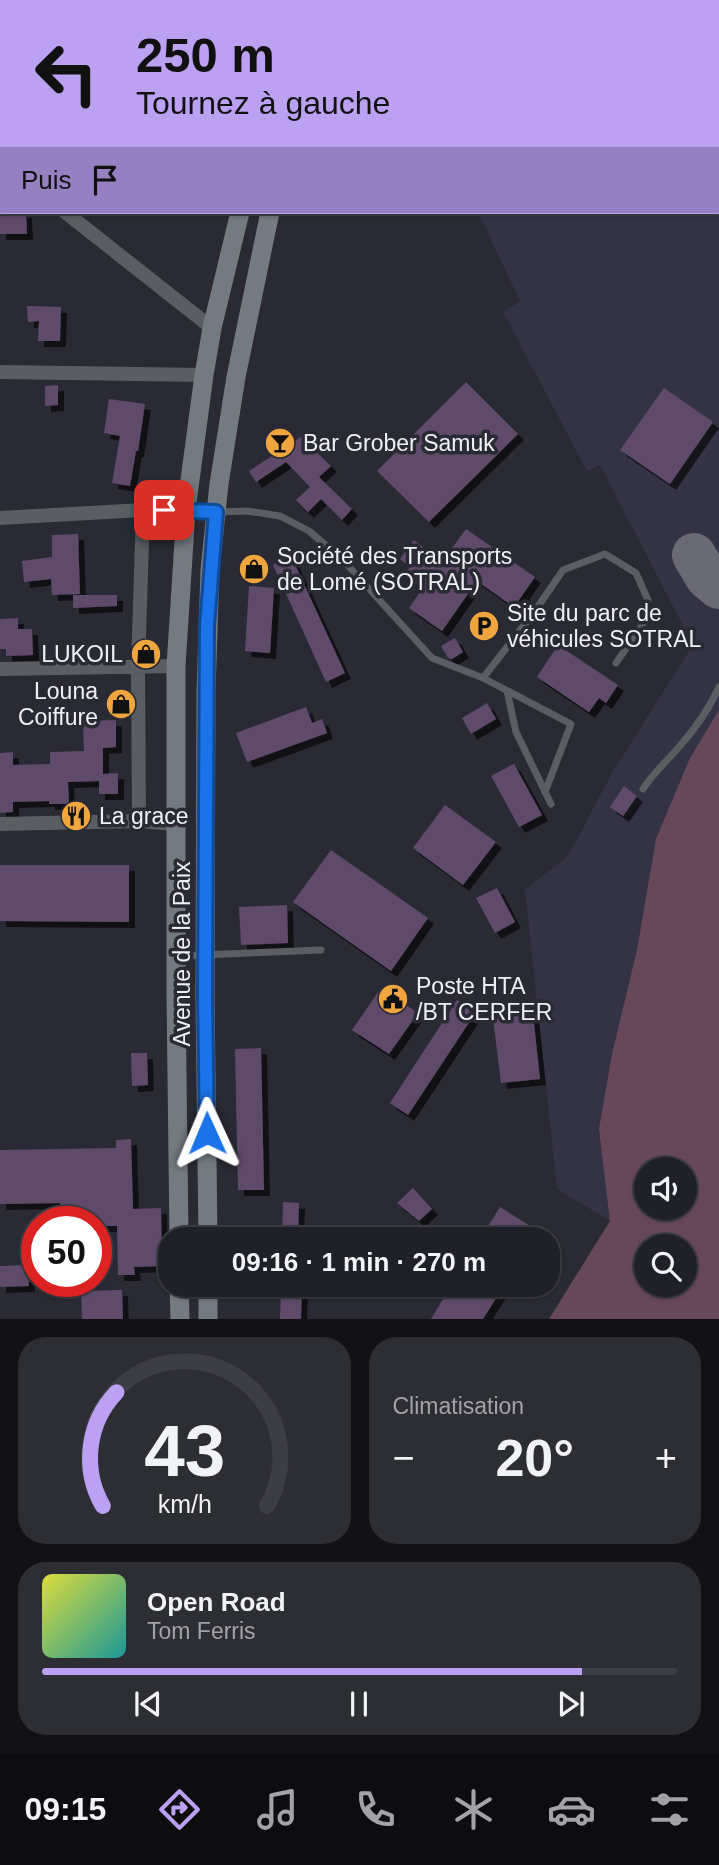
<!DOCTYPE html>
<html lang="fr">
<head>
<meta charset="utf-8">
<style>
	:root { --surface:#202028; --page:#2d2d34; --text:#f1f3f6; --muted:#a2a3a8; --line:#3d3e45; --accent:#bca0f2 }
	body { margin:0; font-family:Arial,sans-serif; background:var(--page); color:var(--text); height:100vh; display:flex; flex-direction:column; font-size:26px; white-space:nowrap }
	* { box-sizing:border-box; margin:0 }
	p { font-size:23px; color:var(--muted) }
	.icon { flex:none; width:38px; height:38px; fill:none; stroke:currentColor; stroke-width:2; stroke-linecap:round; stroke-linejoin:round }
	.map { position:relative; height:1319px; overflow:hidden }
	.side { display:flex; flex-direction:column; gap:18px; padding:18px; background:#121216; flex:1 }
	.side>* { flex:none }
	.hud { position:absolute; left:0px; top:0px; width:719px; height:214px; box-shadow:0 2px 5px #0004,0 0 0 2px var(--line); background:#bca0f2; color:#111; overflow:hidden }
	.buttons { position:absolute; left:634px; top:1157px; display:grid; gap:14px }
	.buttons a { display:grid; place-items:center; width:63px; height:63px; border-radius:50%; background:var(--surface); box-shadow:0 2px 5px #0004,0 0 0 2px var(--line); font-size:35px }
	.speed { position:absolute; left:21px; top:1206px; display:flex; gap:14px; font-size:35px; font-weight:700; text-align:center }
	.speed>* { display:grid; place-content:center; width:91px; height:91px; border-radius:50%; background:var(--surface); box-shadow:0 2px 5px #0004,0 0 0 2px var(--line); line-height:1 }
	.speed .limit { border:10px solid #d22; background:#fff; color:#111 }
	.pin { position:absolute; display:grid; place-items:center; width:60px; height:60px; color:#fff; margin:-30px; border-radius:14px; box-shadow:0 4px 10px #0006 }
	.me { position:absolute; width:77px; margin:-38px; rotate:359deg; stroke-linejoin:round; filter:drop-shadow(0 0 5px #0008) }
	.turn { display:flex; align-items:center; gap:24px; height:147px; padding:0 21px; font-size:32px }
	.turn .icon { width:91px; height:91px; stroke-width:2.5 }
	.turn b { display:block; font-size:49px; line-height:60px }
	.then { display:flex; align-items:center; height:66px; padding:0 21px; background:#0003; gap:14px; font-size:26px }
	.big { font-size:52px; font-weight:700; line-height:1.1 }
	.side .widget { flex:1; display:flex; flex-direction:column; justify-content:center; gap:10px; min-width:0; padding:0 24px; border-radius:28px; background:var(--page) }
	.side .dial { align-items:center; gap:0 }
	.dial svg { height:182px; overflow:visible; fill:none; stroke:var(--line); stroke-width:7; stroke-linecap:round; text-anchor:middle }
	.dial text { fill:var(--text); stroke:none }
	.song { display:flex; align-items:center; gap:21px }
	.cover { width:84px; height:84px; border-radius:10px; background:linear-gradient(135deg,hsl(60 70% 55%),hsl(180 70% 35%)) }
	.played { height:7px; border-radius:4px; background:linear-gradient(90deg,var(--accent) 85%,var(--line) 85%) }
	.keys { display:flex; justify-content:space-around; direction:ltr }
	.heat { display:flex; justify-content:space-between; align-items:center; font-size:38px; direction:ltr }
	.side .tiles { flex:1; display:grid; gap:18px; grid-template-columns:1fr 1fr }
	.widget:last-child { grid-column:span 2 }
	.trip { position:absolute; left:158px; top:1227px; width:402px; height:70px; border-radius:28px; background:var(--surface); box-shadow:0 2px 5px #0004,0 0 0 2px var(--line); font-weight:700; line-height:70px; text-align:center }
	.tab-bar { display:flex; height:112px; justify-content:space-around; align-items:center; background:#0d0d10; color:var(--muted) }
	.tab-bar .icon { width:49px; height:49px }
	.tab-bar .active { color:var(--accent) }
	.tab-bar b { font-size:32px; color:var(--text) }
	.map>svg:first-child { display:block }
	.built { fill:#343344; fill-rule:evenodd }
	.green { fill:#67485a; fill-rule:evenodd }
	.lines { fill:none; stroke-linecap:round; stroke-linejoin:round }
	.taxiway { stroke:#6a6a74; stroke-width:44 }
	.building { fill:#5f4b69; filter:url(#shadow) }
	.lane { stroke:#5a5e62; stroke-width:7 }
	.street { stroke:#5a5e62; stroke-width:14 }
	.secondary { stroke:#747a81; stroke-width:19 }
	.route-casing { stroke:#114b97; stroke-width:18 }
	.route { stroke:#1a73e8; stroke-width:12 }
	.labels { text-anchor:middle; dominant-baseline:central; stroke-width:7; stroke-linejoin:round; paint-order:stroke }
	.poi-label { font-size:23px; fill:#efeff6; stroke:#2a2a35; text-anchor:start }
	.street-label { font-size:23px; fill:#efeff6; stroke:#2a2a35 }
</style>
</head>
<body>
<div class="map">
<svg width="719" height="1319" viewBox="0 0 719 1319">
	<defs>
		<filter id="shadow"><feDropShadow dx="6" dy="6" stdDeviation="0" flood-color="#0009"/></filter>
	</defs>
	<rect width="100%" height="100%" fill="#2a2a35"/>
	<path class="built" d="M378,0H719V1319H549L610,1221L557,1189L525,890L568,856L612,773L693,645L600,465L587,471L503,312L520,301L478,212H718V2H379ZM646,1169H684V1208H646ZM646,1246H684V1284H646Z"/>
	<path class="green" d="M719,710V1319H549L610,1221L599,1129L612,1054L637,950L656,839L690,758ZM646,1169H684V1208H646ZM646,1246H684V1284H646Z"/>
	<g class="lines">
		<path class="taxiway" d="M694,555L707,577L719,587"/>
	</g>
	<path class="building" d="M0,212H26L27,234H0Z
		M27,306L61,307L60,341H38L39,321L28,322Z
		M466,382L518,434L429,522L377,471Z
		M58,385V405L45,406V386Z
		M664,388L713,422L670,484L620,450Z
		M109,399L145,404L138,451H136L130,486L112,483L120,436L104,433Z
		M307,433L314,443L310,446L331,466L319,477L352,509L342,520L321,499L308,512L296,500L310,487L286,462L256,482L249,471Z
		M466,529L535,577L514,607L477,581L442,631L409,608L422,589L404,575L410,567L400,559L414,540L442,562Z
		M78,534L80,594L52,595L51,579L24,582L22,561L52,557V535Z
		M291,556L345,673L326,682L273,565Z
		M249,586L274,588L270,653L245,651Z
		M73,595H117V606L73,608Z
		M18,618V629H32L33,655L6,656V649H0V619Z
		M455,638L463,652L452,659L448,658L441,646Z
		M558,645L618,685L606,703L599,698L589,712L537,677Z
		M487,703L496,719L471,734L462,718Z
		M306,707L312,723L322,719L327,733L247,762L236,733Z
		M116,720V747L103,748V774L118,773V794H99V781L68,782L69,804H49V801L13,802V812L0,813V753L13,752V765L50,764V752L84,751L83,721Z
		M514,764L542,815L519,827L491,776Z
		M624,786L637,796L623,816L610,807Z
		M445,805L496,842L463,885L413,848Z
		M331,850L428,918L391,971L293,902Z
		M0,865H129V922L0,921Z
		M497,888L515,922L495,933L476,898Z
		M287,905L288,943L241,945L239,907Z
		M381,988L418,1013L389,1054L352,1030Z
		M457,1000L476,1012L408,1115L390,1103Z
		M532,1005L540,1079L501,1083L492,1010Z
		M261,1048L264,1190H238L235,1049Z
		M131,1053H147L148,1085L132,1086Z
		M131,1139L133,1209L161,1208L162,1266L134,1267L135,1275H118L117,1226H96V1222H60V1203L0,1204V1150L116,1148V1140Z
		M413,1188L432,1209L419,1221L397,1203Z
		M283,1202L299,1203L298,1239H282Z
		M500,1207L538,1231L533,1239H480Z
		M28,1265L29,1286L0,1287V1266Z
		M281,1284H302L301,1319H280Z
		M452,1284H505L483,1319H431Z
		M122,1290L123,1319H82L81,1291Z"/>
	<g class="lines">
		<path class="lane" d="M590,0V2
			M32,2L33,0
			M435,2L445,0
			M0,98L2,93
			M217,512L247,511L280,516L309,531L343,560L432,658L483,678L571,724L545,792
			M483,678L535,611L563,570L605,554L636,573L648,600L645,621L616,663
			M507,691L516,732L551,804
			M643,789C653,773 667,761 679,747C695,729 709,709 719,687
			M179,956L321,950"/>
		<path class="street" d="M0,170L2,171
			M65,212L212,328
			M0,372L204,375
			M0,518L143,510L216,512
			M0,669L176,666
			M139,821L138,667L143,510
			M0,824L139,821L175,824"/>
		<path class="secondary" d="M297,2V0
			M329,2V0
			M179,1239L176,993V666L186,510L204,375L212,328L240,212
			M208,1239L205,995L206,692L210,570L219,484L236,377L270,212
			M179,1284L180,1319
			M208,1284V1319"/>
	</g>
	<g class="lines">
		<g class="route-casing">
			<path id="route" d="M164,510L216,512L207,626L205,995L207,1133"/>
		</g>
		<use href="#route" class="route"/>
	</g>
	<defs>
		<g id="bar-disc" transform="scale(1.575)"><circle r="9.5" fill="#f0a63e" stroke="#2a2a35"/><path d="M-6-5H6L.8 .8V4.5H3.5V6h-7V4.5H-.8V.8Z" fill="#111"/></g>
		<g id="shop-disc" transform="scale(1.575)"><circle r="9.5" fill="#f0a63e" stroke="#2a2a35"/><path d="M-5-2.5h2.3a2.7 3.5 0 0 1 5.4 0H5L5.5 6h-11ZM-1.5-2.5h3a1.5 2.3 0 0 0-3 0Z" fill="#111"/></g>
		<g id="parking-disc" transform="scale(1.575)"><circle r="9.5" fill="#f0a63e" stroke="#2a2a35"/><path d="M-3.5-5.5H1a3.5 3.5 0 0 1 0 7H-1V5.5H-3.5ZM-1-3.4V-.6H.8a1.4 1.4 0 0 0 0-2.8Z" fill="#111"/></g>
		<g id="restaurant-disc" transform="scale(1.575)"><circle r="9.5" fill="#f0a63e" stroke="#2a2a35"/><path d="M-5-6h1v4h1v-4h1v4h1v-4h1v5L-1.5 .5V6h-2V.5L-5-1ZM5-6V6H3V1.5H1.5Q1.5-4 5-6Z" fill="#111"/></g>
		<g id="civic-disc" transform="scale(1.575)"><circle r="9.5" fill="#f0a63e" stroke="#2a2a35"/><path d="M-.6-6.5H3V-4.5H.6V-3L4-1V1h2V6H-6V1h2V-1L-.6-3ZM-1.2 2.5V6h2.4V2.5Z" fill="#111"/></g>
	</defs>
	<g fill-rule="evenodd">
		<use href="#bar-disc" x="280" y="443"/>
		<use href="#shop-disc" x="254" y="569"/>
		<use href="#parking-disc" x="484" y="626"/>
		<use href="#shop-disc" x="146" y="654"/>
		<use href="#shop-disc" x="121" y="704"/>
		<use href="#restaurant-disc" x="76" y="816"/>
		<use href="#civic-disc" x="393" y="999"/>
	</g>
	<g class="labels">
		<g class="poi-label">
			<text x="303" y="443">Bar Grober Samuk</text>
			<text x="277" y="556">Société des Transports<tspan x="277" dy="26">de Lomé (SOTRAL)</tspan></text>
			<text x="507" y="613">Site du parc de<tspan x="507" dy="26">véhicules SOTRAL</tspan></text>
			<text x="123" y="654" text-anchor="end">LUKOIL</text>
			<text x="98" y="691" text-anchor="end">Louna<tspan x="98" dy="26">Coiffure</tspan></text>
			<text x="99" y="816">La grace</text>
			<text x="416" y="986">Poste HTA<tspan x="416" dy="26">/BT CERFER</tspan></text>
		</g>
		<g class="street-label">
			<text transform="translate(182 954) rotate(-90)">Avenue de la Paix</text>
		</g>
	</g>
</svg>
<div class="buttons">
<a><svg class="icon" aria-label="sound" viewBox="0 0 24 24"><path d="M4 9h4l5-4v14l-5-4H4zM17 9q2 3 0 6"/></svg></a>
<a><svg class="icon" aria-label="search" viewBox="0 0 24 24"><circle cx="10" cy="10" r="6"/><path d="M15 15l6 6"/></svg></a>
</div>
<div class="speed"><div class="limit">50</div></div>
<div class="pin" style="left:164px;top:510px;background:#d93025"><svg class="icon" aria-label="arrive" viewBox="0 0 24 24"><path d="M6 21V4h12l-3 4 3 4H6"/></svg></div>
<svg class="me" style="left:207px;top:1133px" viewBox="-20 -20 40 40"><path d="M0-17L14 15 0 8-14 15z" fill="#1a73e8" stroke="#fff" stroke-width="4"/></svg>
<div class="trip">09:16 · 1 min · 270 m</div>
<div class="hud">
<div class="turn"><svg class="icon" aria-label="left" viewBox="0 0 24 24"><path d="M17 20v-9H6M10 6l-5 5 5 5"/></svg><div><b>250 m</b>Tournez à gauche</div></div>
<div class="then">Puis<svg class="icon" aria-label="arrive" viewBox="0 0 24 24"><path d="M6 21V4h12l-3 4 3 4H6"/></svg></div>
</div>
</div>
<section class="side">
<div class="tiles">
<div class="widget dial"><svg viewBox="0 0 100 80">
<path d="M14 69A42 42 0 1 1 86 69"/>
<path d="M14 69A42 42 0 0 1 20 19" stroke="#bca0f2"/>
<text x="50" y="56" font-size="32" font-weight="700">43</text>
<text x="50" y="72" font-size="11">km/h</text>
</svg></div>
<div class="widget"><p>Climatisation</p>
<div class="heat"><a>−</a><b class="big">20°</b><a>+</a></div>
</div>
<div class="widget">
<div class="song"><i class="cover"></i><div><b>Open Road</b><p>Tom Ferris</p></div></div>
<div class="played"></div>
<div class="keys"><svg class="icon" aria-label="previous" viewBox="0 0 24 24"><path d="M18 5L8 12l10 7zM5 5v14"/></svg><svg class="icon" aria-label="pause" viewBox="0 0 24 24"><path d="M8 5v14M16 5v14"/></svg><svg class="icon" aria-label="next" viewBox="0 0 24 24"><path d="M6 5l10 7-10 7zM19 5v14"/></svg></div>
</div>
</div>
</section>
<nav class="tab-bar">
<b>09:15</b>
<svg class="icon active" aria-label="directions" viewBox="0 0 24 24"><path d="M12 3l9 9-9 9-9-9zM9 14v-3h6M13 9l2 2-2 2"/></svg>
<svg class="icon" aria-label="music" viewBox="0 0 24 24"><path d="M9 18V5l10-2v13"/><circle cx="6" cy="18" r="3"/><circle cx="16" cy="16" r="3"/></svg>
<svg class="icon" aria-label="phone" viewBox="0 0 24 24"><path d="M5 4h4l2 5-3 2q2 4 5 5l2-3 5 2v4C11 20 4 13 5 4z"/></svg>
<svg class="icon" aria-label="climate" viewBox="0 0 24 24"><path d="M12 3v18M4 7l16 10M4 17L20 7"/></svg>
<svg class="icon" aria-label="car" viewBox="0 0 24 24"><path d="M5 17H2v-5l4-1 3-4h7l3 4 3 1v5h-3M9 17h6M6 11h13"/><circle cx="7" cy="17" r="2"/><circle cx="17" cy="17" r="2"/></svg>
<svg class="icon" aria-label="filters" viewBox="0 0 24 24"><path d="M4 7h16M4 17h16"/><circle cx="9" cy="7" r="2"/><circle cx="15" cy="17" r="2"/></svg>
</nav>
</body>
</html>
